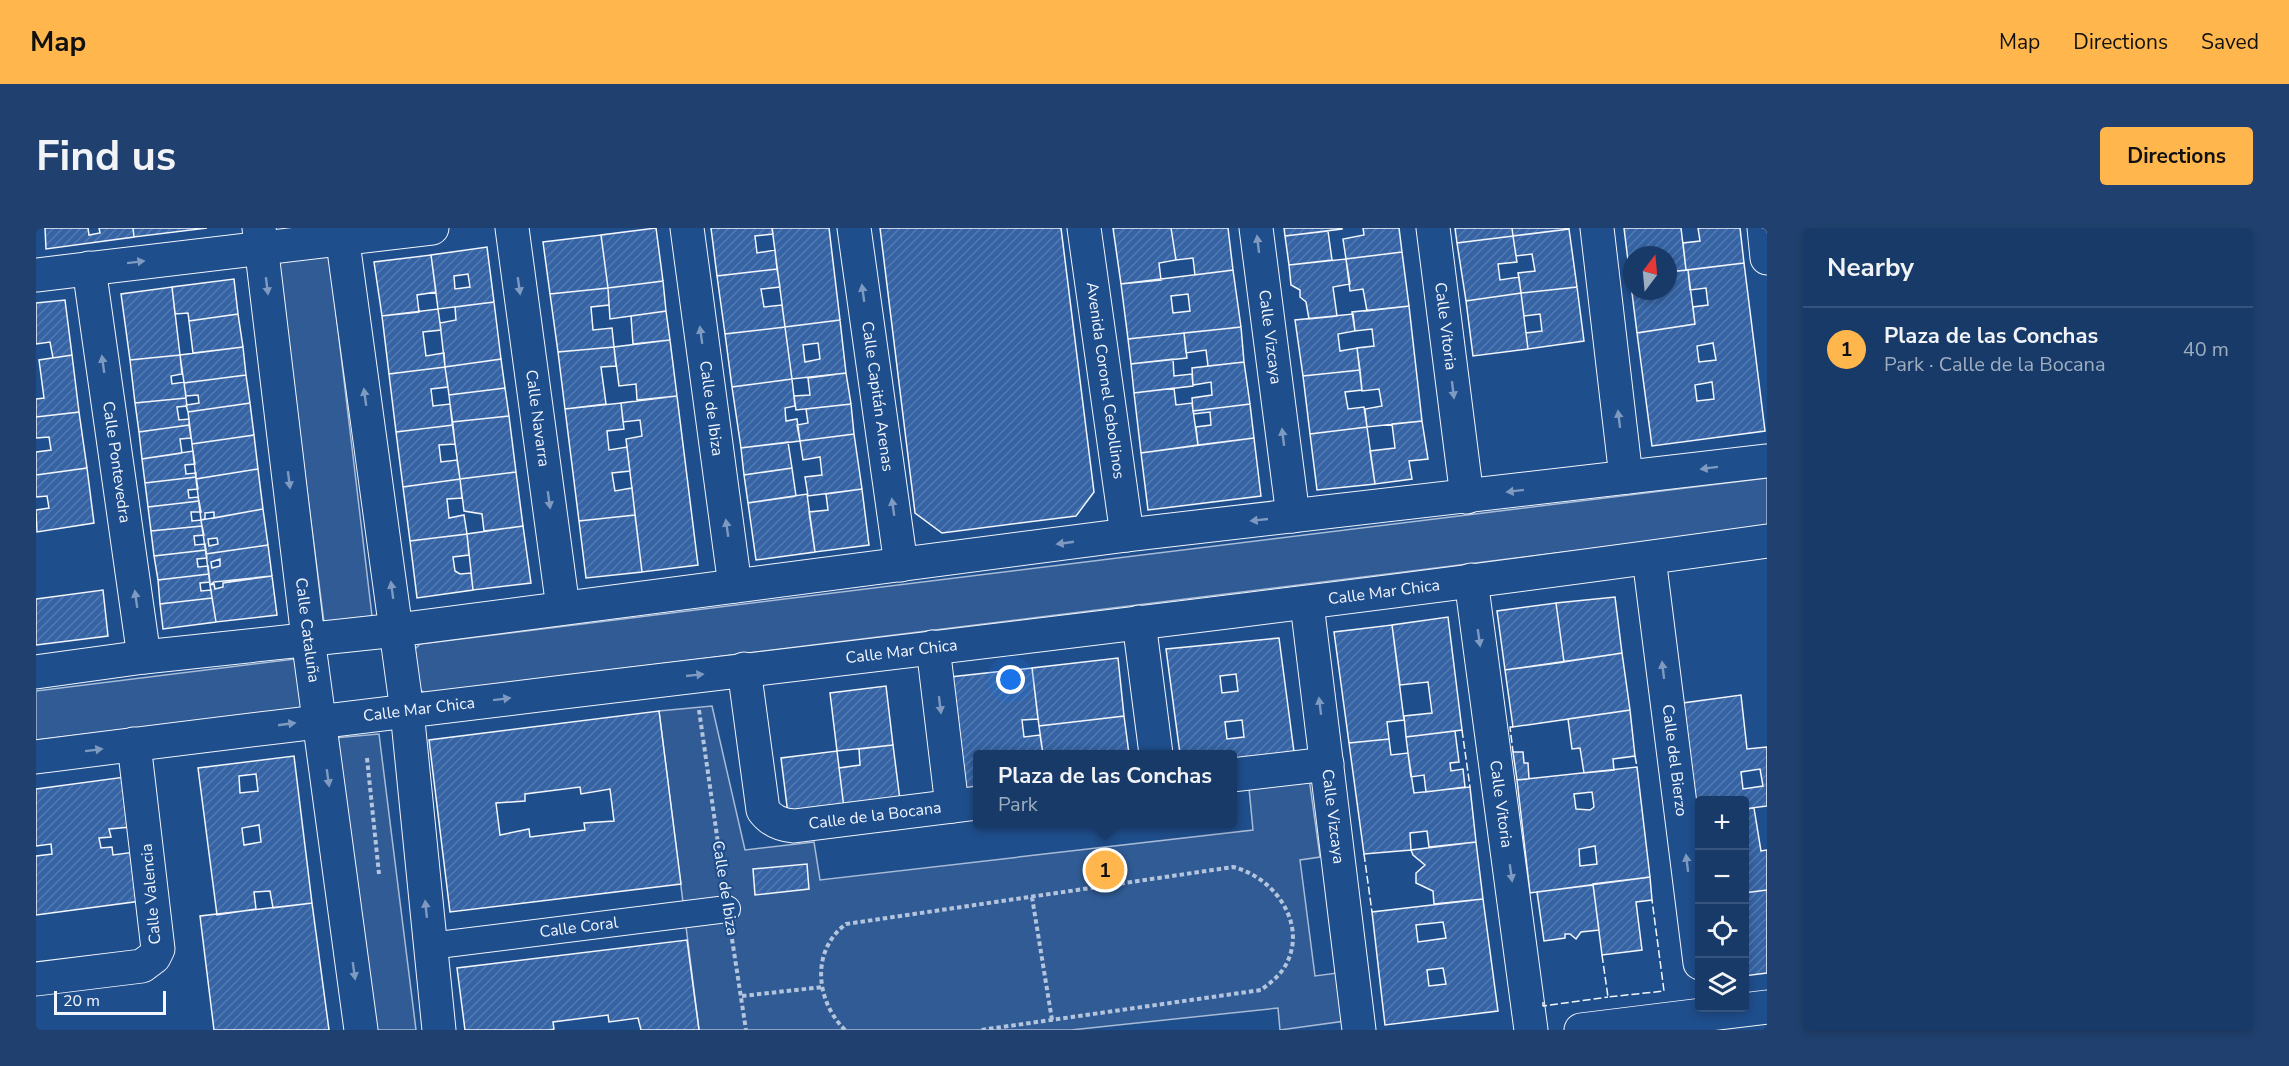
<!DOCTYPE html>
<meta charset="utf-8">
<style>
body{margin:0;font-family:"Nunito Sans",sans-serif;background:#20416f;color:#f1f3f6}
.controls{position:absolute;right:18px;bottom:18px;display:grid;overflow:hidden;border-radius:6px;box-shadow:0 3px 9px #0003}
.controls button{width:54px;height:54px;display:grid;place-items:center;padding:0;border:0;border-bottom:2px solid #36547d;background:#173a69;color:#f1f3f6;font:30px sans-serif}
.compass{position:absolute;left:1587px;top:18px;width:54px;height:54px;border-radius:50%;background:#173a69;box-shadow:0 3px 9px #0003;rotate:16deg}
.scale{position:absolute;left:18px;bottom:15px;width:112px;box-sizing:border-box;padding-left:6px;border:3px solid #f2f6ff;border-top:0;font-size:16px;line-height:21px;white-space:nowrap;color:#f2f6ff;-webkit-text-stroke:4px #1f4e8c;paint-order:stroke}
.you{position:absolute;left:975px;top:452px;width:21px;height:21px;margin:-15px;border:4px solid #fff;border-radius:50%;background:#1a73e8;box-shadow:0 0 0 9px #1a73e833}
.badge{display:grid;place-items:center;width:39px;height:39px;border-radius:50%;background:#ffb74d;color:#111;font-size:20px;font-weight:700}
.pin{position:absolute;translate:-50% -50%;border:3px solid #fff;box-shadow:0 2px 6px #0006}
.popup{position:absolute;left:937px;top:522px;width:264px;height:78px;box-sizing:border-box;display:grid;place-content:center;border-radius:6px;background:#173a69;filter:drop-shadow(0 2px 4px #0005);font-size:20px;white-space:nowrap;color:#9eadc0}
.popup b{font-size:22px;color:#f1f3f6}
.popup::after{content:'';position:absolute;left:50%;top:100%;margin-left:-12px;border:12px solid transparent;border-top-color:#173a69}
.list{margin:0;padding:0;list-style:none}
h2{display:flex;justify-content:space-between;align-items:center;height:78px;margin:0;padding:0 24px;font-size:26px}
h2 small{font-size:20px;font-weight:400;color:#9eadc0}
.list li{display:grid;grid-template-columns:39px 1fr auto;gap:18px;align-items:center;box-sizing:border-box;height:84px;padding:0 24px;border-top:2px solid #36547d}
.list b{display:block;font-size:22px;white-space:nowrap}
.list p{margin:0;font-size:20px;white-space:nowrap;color:#9eadc0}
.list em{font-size:20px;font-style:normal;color:#9eadc0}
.icon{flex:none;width:33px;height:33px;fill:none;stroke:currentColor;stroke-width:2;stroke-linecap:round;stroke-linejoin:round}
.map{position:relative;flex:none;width:1731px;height:802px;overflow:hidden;border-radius:6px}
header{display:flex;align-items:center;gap:36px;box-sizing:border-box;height:84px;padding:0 30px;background:#ffb74d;color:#111}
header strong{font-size:28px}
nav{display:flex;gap:33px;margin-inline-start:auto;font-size:21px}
.intro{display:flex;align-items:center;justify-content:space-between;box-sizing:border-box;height:144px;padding:0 36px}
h1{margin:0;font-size:42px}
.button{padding:15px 27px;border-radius:6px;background:#ffb74d;color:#111;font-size:21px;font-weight:700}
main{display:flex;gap:36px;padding:0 36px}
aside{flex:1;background:#173a69;border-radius:6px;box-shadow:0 3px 9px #0003}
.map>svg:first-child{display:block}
.green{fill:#305b95;stroke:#a8bbd7;stroke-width:1.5}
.building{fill:url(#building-hatch);stroke:#f2f6ff;stroke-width:1.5;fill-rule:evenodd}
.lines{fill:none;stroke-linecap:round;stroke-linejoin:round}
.pedestrian-casing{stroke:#f2f6ff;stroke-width:28}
.minor-casing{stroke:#f2f6ff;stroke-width:35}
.path{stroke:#b3c4dc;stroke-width:4;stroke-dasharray:4.5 3;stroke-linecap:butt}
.pedestrian{stroke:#1f4e8c;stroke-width:26}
.minor{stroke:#1f4e8c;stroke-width:33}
.fence{stroke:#f2f6ff;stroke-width:1.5;stroke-dasharray:8 3;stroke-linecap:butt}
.oneway{fill:#7e9ac0}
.labels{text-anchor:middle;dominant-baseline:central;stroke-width:4.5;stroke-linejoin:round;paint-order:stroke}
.street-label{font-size:16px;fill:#f2f6ff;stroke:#1f4e8c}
</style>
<header>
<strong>Map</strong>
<nav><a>Map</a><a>Directions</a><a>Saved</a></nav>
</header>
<div class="intro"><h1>Find us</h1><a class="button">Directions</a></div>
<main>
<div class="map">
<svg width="1731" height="802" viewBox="0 0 1731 802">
<defs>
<pattern id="building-hatch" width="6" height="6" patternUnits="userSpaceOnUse" patternTransform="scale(1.5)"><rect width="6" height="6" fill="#3563a3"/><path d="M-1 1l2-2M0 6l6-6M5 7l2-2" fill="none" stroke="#537ab1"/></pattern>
</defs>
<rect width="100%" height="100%" fill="#1f4e8c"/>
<path class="green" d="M293,26L336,388L288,394L241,32Z
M1731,250V299L389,465L384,462L378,422L384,416Z
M259,431L266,480L0,512V463Z
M676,478L709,622L778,614L784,652L1217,602L1213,560L1273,550L1284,629L1264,632L1279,748L1301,745L1309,793L1244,802L1242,780L1035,802H663L623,483Z
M343,506L380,802H336L298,510Z"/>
<path class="building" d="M9,0H52L53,7L64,5L63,0H97L98,9L10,21Z
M97,0H171L98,9Z
M620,0L627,53L572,60L565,7Z
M675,0H736L737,6L719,8L721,25L739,22L741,41L681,48Z
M736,0H793L804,92L749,99Z
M844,0H1025L1058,264L1040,288L906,305L879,285Z
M1077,0H1135L1140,32L1123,35L1125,52L1085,56Z
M1135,0H1192L1197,42L1159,47L1157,30L1140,32Z
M1248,0H1306V1L1249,8Z
M1327,0H1363L1366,24L1310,31L1307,11L1328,7Z
M1419,0H1476L1477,8L1421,15Z
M1476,0H1533V1L1477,8Z
M1588,0H1645L1650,42L1632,44V27H1596V49H1594Z
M1662,0H1704L1708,35L1650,42L1647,15L1664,13Z
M1533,1L1541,59L1485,65L1482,45L1499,43L1496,26L1480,28L1477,8Z
M1292,3L1296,32L1253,37L1249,8Z
M565,7L572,60L514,66L507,14Z
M1477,8L1481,34L1462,36L1464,52L1483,49L1485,65L1430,73L1421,15Z
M451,19L458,74L402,81L395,27ZM432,46L434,59L419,61L418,48Z
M1366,24L1373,78L1331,83L1327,61L1314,63L1310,31Z
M395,27L400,64L381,67L383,84L346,88L338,34Z
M1310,31L1314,56L1297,59L1301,88L1273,91L1270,74L1264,69V62L1255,57L1253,37Z
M1708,35L1729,203L1616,218L1601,105L1659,96L1657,79L1672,77L1670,60L1654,62L1652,42ZM1677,115L1680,132L1663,134L1661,118ZM1676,154L1678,171L1661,173L1659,157Z
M741,41L744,59L725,61L728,79L746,77L749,99L689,106L681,48Z
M1197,42L1205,99L1092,111L1085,56ZM1152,66L1154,83L1137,85L1135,68Z
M1652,42L1659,96L1601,105L1594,49H1596V63H1632V44Z
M198,51L202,86L153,93L152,85L139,86L136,59Z
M627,53L630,83L574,91L572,60Z
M136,59L144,127L94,132L85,66Z
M1541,59L1548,113L1492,121L1490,105L1506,103L1504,86L1488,88L1485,65Z
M572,60L573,77L555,79L557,102L576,100L578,119L522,124L514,66Z
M1485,65L1492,121L1437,128L1430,73Z
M29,72L36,127L17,130L14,114L0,116V75Z
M458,74L465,131L409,139L404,95L420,92L419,79Z
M1373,78L1386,193L1331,199L1329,181L1346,178L1343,161L1326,163L1321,120L1338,118L1336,101L1319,103L1316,84Z
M402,81L405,102L387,104L390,128L408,125L409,139L353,146L346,88Z
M630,83L634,112L597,116L595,88Z
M202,86L207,119L157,125L153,93Z
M1317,86L1319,103L1302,106L1304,123L1321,120L1324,142L1267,148L1259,92Z
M804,92L810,145L756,151L749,99ZM782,115L784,131L769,134L767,117Z
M749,99L756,151L696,159L689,106Z
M1205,99L1208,134L1172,138L1170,122L1150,125L1148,105Z
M1148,105L1151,130L1095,136L1092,111Z
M634,112L641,168L601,172L600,156L583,158L578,119Z
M207,119L210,147L148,155L144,127Z
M578,119L580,138L565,139L570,176L529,181L522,124Z
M36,127L43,184L0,189V171L8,170L3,132Z
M144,127L146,146L135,148L136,156L148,154L150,170L99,175L94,132Z
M465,131L469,160L413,167L409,139Z
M1137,131L1138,148L1156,146L1157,158L1098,165L1095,136Z
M1208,134L1214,176L1157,183L1156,170L1176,167L1175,154L1157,157L1156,140Z
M409,139L412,159L395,161L397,178L414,176L417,197L360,204L353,146Z
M1324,142L1326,162L1309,164L1312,181L1328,179L1331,199L1274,206L1267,148Z
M810,145L815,176L760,182L758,168L774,167L772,150Z
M210,147L214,175L152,184L150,177L163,175L162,167L150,168L148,155Z
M756,151L759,178L749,180L750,193L761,191L764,213L705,220L696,159Z
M469,160L473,188L416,194L413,167Z
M1138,160L1140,177L1156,175L1162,217L1105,225L1098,165Z
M641,168L662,337L606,344L590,211L606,208L604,192L587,194L585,175Z
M150,170L151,178L141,179L143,192L153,191V197L103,204L99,175Z
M214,175L218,207L156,216L152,184Z
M585,175L588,201L571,203L573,222L591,219L594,243L576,245L579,263L596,260L599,287L543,293L529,181Z
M815,176L818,206L764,213L761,197L772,195L770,181Z
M1214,176L1218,210L1162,217L1160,199L1175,197L1174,184L1158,186L1157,183Z
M43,184L51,240L0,247V224L15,222L13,209L0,210V189Z
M473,188L480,244L424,251L416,194Z
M1386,193L1392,231L1373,233L1376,251L1339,256L1334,223L1359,220L1356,196Z
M153,197L155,210L144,211L146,225L106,231L103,204Z
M417,197L419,216L403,217L405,234L421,232L424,251L367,259L360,204Z
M1331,199L1339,256L1281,262L1274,206Z
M818,206L826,261L772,268L769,249L786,247L784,229L767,232L764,213Z
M218,207L222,241L160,251L156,216Z
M1218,210L1225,268L1112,282L1105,225Z
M752,214L756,240L708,247L705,220Z
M157,223L159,236L149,237L150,246L160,245V249L109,255L106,231Z
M51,240L58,295L1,304L0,282L13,280L11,268L0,269V247Z
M756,240L760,268L712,275L708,247Z
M222,241L227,281L178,290V284L169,285V291L165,292L160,251Z
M480,244L487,298L448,303L446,286L428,283L424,251Z
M160,249L162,261L152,262L153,270L162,269L163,273L112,279L109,255Z
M424,251L426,270L411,271L413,290L428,287L431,306L374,313L367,259Z
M826,261L833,317L779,324L773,284L792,282L790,266Z
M771,266L779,324L720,332L712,275Z
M163,273L165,284H155L156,293L165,292L166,298L115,303L112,279Z
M227,281L232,317L170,326L165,292ZM181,310L182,316L173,318L172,311Z
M599,287L606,344L550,350L543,293Z
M166,298L168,307L158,308L159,317L169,316L170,322L118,328L115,303Z
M487,298L495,355L437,362L431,306Z
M431,306L433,327L417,329L419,343L424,346L435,345L437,362L381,370L374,313Z
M232,317L236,348L178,354L174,357L170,326ZM184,331V338L176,340L175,334Z
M170,322L171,330L161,331L162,339L172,338L173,346L122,352L118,328Z
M173,346L174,354L164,355L165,363L175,362L176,370L124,376L122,352Z
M236,348L241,387L180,394L174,357L178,356L179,361L187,359V355Z
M67,362L72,408L0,417V371Z
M1579,369L1586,425L1528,434L1520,375Z
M176,370L180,394L127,401L124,376Z
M1520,375L1528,434L1469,442L1461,383Z
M1412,389L1426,502L1370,509L1368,488L1396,485L1392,454L1364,457L1356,397Z
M1356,397L1368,492L1351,494L1353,511L1313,515L1298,404Z
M1243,410L1258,524L1196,532V526H1144L1130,421ZM1200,446L1202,463L1186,465L1184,448ZM1206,492L1208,509L1191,511L1189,494Z
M1586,425L1594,482L1477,499L1469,442Z
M1082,430L1088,488L1003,498L996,440Z
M996,440L1002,491L986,492L988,509L1004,507L1007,526H942V564L929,566L914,449Z
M850,458L857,517L801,523L794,465Z
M1705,467L1711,521L1731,519V578L1708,581V572H1664L1662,588L1647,475ZM1724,541L1727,558L1707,561L1705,544Z
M1594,482L1599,528L1577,531L1578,542L1548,545L1544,520L1536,521L1532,491Z
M623,483L645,656L414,684L393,512ZM544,559L545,566L574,561L578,593L548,595L549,602L494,609L493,601L464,607L460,575L489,573V566Z
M1088,488L1093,526H1007L1003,498Z
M1419,503L1423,534L1414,535L1415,543L1427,541L1429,559L1390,564L1388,547L1375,549L1370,509Z
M1353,511L1355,527L1372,525L1378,565L1434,559L1440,614L1393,619L1391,603L1374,605L1375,622L1328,626L1313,515Z
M857,517L864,572L808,580L803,540L824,537L823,521Z
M801,523L808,580L752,586L745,530Z
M1477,524H1487L1488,535H1492L1493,551L1481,552Z
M258,528L276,675L237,680L234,663L218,664L220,681L181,687L162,540ZM220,546L222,563L204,565L203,548ZM223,597L225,614L208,617L206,600Z
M1601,539L1614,649L1494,665L1481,552ZM1556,564L1558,579L1554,582L1540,581L1538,566ZM1559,618L1561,636L1544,638L1543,621Z
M89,549L95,599L73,601L75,609L63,610L65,620L76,619L77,627L99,624L105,673L0,687V628L16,626L15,616L0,618V561Z
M1718,580L1725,623L1731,622V662L1708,665V581Z
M1440,614L1447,671L1398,676L1397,663L1380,655V645L1389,637L1377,627L1375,622Z
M771,636L773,661L719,667L717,641Z
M1614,649L1616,672L1600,674L1606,722L1566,727L1557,656Z
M1557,657L1563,702L1545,704L1540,711L1534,706H1529V710L1508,713L1501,664Z
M1731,662V745L1708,748V665Z
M1447,671L1462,783L1349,797L1336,684ZM1407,694L1410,710L1382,714L1380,697ZM1407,740L1410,756L1393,758L1391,742Z
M276,675L293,802H178L164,688Z
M651,712L663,802H605L602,790L573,794L572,787L517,794L518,801L514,802H429L421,740Z"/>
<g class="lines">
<defs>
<g id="pedestrian">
<path id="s1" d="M394,718L691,681"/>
</g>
<g id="minor">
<path id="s2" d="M223,0L272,410L325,802"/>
<path d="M305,0L371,483L403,802"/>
<path id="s3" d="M476,0L527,380"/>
<path id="s4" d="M651,0L699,358"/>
<path id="s5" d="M818,0L865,337"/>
<path id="s6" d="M1048,0L1091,307"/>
<path id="s7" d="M1220,0L1257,288"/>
<path id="s8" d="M1397,0L1431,269"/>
<path d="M1561,0L1590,249"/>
<path d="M1728,0L1731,30"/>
<path id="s9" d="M53,40L108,429"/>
<path d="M0,47L396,0"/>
<path id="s10" d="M1613,330L1664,735"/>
<path id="s11" d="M1435,352L1495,802"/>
<path id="s12" d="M1271,376L1323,802"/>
<path d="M1103,394L1120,526"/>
<path d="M897,419L916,578"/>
<path id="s13" d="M708,441L727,582C735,593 745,597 758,598L942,575"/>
<path d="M0,444L108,429L361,402L1091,307L1731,233"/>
<path id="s14" d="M0,529C577,455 1155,394 1731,313"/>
<path d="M1196,547L1291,536"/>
<path d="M0,751L106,738L118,729L122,721L98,516"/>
<path d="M1545,802L1731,779"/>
</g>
</defs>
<use href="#pedestrian" class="pedestrian-casing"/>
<use href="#minor" class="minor-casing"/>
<path class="path" d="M663,482L687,650
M331,530L343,646
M996,669L1016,792
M696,711L710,802
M706,768L787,759
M809,802C779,772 775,722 810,696L1197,639C1239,649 1274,698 1248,740C1242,749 1233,756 1225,762L945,802"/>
<use href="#pedestrian" class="pedestrian"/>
<use href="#minor" class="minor"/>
<path class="fence" d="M1477,499H1474L1477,524
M1426,502L1434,559
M1599,528L1601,539
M1328,626L1336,684
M1566,727L1572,769L1628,763L1616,672
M1507,774V778L1572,769"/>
</g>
<defs><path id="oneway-solid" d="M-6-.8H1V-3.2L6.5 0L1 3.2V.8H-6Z" transform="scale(1.5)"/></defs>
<g class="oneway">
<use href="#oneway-solid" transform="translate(1222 16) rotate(-97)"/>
<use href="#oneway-solid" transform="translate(100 34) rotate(-7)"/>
<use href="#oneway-solid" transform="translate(231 58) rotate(83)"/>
<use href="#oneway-solid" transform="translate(483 58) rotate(82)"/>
<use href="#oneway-solid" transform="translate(827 65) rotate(-98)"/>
<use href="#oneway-solid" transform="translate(665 107) rotate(-98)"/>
<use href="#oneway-solid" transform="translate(67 136) rotate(-98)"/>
<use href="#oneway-solid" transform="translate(1417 162) rotate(83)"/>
<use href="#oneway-solid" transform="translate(329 169) rotate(-98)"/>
<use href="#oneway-solid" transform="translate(1583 191) rotate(-97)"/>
<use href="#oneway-solid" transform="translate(1247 209) rotate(-97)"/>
<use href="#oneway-solid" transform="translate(1673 240) rotate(173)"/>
<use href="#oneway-solid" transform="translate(253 252) rotate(83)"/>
<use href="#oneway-solid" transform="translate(1479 263) rotate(173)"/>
<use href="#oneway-solid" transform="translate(513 272) rotate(82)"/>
<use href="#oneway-solid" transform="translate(857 279) rotate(-98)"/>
<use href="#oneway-solid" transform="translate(1223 292) rotate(174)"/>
<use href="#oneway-solid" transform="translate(691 300) rotate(-98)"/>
<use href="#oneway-solid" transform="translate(1029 315) rotate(172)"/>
<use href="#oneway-solid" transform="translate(356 362) rotate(-98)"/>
<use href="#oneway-solid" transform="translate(100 371) rotate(-98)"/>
<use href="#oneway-solid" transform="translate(1443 410) rotate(82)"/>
<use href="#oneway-solid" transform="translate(1627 442) rotate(-97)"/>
<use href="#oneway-solid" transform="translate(659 447) rotate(-6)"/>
<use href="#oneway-solid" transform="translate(466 471) rotate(-7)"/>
<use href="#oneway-solid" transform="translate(904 477) rotate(83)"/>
<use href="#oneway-solid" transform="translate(1284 478) rotate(-97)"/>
<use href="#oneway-solid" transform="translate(251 496) rotate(-8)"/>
<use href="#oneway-solid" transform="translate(58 522) rotate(-7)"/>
<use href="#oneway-solid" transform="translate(292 550) rotate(82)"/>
<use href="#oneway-solid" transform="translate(1651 635) rotate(-97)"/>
<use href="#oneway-solid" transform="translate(1475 645) rotate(82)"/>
<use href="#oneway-solid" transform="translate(390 681) rotate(-96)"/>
<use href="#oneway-solid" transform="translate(318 743) rotate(82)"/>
</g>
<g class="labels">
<g class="street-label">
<text stroke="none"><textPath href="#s8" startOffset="99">Calle Vitoria</textPath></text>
<text stroke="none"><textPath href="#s7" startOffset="110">Calle Vizcaya</textPath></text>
<text stroke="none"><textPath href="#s6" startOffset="154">Avenida Coronel Cebollinos</textPath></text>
<text stroke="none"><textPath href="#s5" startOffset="170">Calle Capitán Arenas</textPath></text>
<text stroke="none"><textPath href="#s4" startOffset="182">Calle de Ibiza</textPath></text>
<text stroke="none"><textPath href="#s3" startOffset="192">Calle Navarra</textPath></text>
<text stroke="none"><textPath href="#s9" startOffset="196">Calle Pontevedra</textPath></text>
<text stroke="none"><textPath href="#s14" startOffset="1358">Calle Mar Chica</textPath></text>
<text stroke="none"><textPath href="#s2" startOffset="405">Calle Cataluña</textPath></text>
<text stroke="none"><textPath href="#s14" startOffset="872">Calle Mar Chica</textPath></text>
<text stroke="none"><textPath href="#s14" startOffset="386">Calle Mar Chica</textPath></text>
<text stroke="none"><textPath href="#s10" startOffset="204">Calle del Bierzo</textPath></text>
<text stroke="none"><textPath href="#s11" startOffset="226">Calle Vitoria</textPath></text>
<text stroke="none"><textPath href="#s13" startOffset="260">Calle de la Bocana</textPath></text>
<text stroke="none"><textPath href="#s12" startOffset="214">Calle Vizcaya</textPath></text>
<text transform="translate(689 660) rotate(81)">Calle de Ibiza</text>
<text transform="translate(115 666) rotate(-95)">Calle Valencia</text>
<text stroke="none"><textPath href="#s1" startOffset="150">Calle Coral</textPath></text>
</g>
</g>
</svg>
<div class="controls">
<button>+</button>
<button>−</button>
<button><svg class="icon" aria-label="locate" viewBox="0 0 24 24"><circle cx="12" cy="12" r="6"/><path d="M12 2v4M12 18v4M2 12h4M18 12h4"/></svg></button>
<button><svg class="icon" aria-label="layers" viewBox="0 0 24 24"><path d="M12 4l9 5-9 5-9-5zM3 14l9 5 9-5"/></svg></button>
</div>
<svg class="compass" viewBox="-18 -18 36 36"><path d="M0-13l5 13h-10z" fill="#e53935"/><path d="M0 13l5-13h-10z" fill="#9eadc0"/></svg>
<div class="scale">20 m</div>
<div class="you"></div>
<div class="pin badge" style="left:1069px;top:642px">1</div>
<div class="popup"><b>Plaza de las Conchas</b>Park</div>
</div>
<aside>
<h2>Nearby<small></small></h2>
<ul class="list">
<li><span class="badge">1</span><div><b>Plaza de las Conchas</b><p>Park · Calle de la Bocana</p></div><em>40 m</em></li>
</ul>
</aside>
</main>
